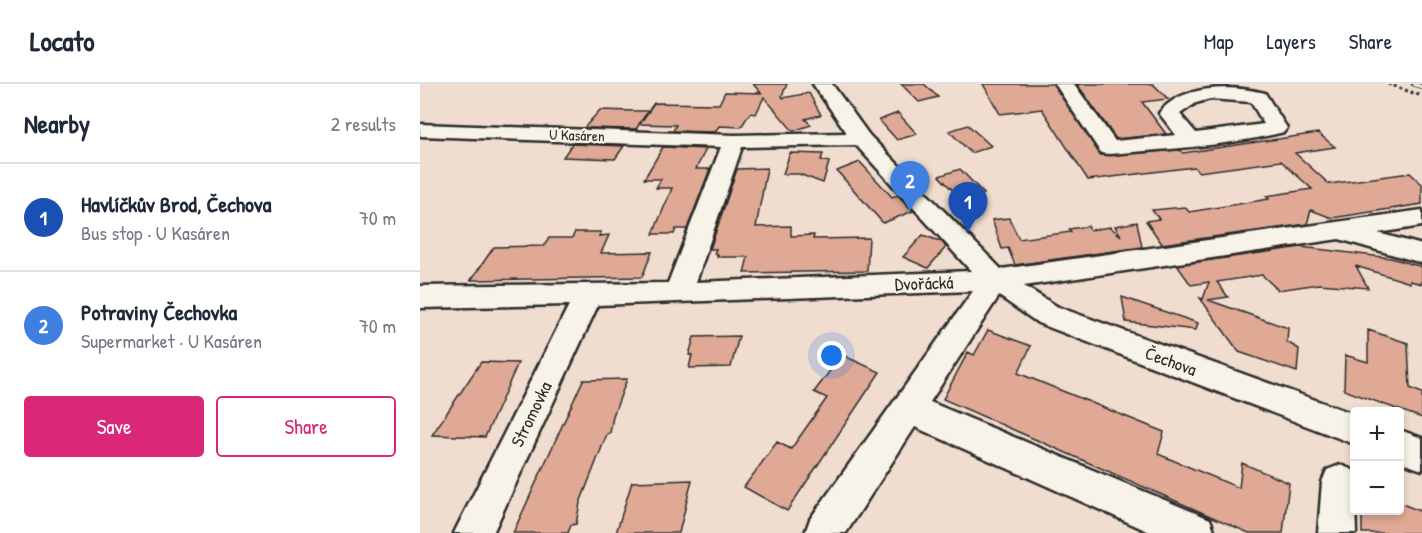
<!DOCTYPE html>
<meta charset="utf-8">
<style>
body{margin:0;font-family:"Patrick Hand",sans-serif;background:#f2f2f3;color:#1f2937}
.controls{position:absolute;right:18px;bottom:18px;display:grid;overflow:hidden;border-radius:6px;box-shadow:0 3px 9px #0003}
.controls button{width:54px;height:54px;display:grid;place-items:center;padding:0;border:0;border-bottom:2px solid #e0e1e3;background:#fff;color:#1f2937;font:30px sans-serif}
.you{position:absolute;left:412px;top:272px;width:21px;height:21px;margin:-15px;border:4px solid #fff;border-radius:50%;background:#1a73e8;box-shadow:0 0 0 9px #1a73e833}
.badge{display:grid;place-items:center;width:39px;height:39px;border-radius:50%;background:#db2777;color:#fff;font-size:20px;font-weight:700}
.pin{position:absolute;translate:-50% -50px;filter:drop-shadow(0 2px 3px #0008)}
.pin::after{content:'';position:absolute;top:32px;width:21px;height:18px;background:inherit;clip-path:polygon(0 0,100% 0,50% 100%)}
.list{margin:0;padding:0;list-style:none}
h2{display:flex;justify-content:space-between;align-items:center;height:78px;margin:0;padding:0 24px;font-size:26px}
h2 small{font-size:20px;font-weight:400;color:#747a83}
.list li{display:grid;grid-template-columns:39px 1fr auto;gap:18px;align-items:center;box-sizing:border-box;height:108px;padding:0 24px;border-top:2px solid #e0e1e3}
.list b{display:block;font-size:22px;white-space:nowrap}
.list p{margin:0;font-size:20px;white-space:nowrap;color:#747a83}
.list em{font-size:20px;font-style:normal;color:#747a83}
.actions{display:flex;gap:12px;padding:18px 24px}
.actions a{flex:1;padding:14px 0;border:2px solid #db2777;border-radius:6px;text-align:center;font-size:21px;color:#db2777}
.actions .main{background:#db2777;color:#fff}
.map{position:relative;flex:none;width:1002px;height:449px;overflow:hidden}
header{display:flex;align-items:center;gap:36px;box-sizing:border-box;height:84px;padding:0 30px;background:#fff;border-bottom:2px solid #e0e1e3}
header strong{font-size:28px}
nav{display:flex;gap:33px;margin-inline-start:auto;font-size:21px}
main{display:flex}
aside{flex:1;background:#fff}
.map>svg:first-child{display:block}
.building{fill:#dfa995;stroke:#2b2b2b;stroke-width:1.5}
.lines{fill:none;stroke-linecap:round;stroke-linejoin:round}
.minor-casing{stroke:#2b2b2b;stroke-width:5}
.path{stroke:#2b2b2b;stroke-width:3;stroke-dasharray:3 3;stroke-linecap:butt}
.minor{fill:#f7f3e8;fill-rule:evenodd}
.rail-casing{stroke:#2b2b2b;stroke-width:4.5}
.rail{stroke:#f7f3e8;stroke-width:3;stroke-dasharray:10;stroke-linecap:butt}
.labels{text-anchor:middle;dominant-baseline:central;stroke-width:4.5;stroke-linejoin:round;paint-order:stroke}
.far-street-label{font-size:15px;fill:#2b2b2b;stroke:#f7f3e8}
.street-label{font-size:18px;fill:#2b2b2b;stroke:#f7f3e8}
</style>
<header>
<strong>Locato</strong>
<nav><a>Map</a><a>Layers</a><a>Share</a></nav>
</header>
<main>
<aside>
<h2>Nearby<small>2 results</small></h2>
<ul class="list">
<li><span class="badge" style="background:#1a4fb4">1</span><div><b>Havlíčkův Brod, Čechova</b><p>Bus stop · U Kasáren</p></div><em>70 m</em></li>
<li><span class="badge" style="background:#3f7fe0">2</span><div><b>Potraviny Čechovka</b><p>Supermarket · U Kasáren</p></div><em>70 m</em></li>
</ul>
<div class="actions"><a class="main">Save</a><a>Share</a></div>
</aside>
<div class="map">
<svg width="1002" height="449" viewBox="0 0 1002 449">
<rect width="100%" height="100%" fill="#f0ddcf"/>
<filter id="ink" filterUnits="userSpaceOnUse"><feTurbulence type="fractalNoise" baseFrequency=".0167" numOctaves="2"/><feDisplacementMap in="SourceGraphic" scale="12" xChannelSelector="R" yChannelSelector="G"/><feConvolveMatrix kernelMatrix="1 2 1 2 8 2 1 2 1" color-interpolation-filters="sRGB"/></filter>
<g filter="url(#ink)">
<path class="building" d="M333,0H367L362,12L363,14L389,9L401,31L385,35L391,41L373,47L344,13L336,30L330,29L321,43L299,42L295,48L253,47L256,41L219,40L234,19L299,20L305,8L341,9Z
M481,0H504L518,13L499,18Z
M563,0H633L681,71L760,66L763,69L898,49L915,63L875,69L909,100L990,89L1002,100V120L912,134L891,126L887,140L742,160L726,137L739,135L732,126L765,123L769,128L849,115L846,112L892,105L861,77L779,88L774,83L668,96L622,25L580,30Z
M657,0H733L748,15L722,18L746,50L696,55Z
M180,26L214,27H229L216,45L164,44Z
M478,29L497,50L477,56L459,36Z
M548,41L571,62L551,69L529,47Z
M152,60L204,62L195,75L143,73Z
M243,63L286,65L276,85H290L267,145H256L254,150H233L252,104H236L241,95H224Z
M370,69L403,70L401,76L409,78L403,99L379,90H363Z
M440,78L472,113L478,111L493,127L463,139L417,87Z
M347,84L336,143L371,142V152L394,151L393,155L449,154L447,187L324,189L328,173H297L298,170H294L296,165H290L317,85Z
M540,85L564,110L543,117L519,92Z
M589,134L599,155L651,148L649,145L668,142L670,146L690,143L701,152L695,142L717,138L722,163L595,181L588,164L582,165L572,136Z
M155,148H181L179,152L189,151L181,169L232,168L222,193L51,196L74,163L124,162L129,154H152Z
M503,151L522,158L526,163L508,184L483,173Z
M881,163L971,174L1002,183V200L990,197V199L936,182L948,204L899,200L858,206L842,191L797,198L808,213L788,216L868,244L867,258L879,265L877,288L819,268L780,214L783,215L789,198L771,201L757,181Z
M702,213L778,239L776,246L706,238Z
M568,246L611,262L598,289L744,348L738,370L819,404L822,379L869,399L863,449H829L523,315L548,268L554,271Z
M948,246L988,259L990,304L1002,309V334L924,306L925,271L948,278Z
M319,252L311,283L269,284L272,271H269L274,253Z
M422,271L460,288L367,427L324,403L357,358L371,365L407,314L394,308Z
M61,278L98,279L65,353L12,351Z
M207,295L193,332L190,349L187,350L160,419L156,440L151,441L148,449H93L163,296Z
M272,396L259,449H196L212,398Z
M980,419L1002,428V449H942V426H980Z"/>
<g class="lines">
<defs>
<path id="minor" d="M393,0H412L449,51L581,185L1002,126V142L958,149L1002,161V179L919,155L604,202L638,223L934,330V360L618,239L579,212L510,318L790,435L795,449H732L495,343L426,449H385L390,435L553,207L178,221L73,449H34L149,221L0,224V202L248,199L301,63L0,52V40L314,51L427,49ZM436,61L551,187L276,198L322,63Z
M635,0H654L695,57L756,51L739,29C761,0 812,1 845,9L867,44L864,48C808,62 747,65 689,70L681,69ZM790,15L831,18L844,40L776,49L760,30L776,19Z
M980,346L1002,354V386L980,378Z
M920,381L933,386L934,390L936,449H898L902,398L907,386Z"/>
</defs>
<use href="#minor" class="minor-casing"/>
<path class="path" d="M968,0L1002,12"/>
<use href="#minor" class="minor"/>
<defs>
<path id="rail" d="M993,0L1002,3"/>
</defs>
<use href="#rail" class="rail-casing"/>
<use href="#rail" class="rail"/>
</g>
</g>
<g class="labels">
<g class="far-street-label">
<text transform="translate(157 51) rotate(2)">U Kasáren</text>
</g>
<g class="street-label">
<text transform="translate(504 199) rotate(-2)">Dvořácká</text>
<text transform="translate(751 277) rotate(20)">Čechova</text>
<text transform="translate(111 330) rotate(-64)">Stromovka</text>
</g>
</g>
</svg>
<div class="controls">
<button>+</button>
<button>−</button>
</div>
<div class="you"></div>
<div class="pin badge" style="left:548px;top:148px;background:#1a4fb4">1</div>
<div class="pin badge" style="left:490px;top:127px;background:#3f7fe0">2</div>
</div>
</main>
